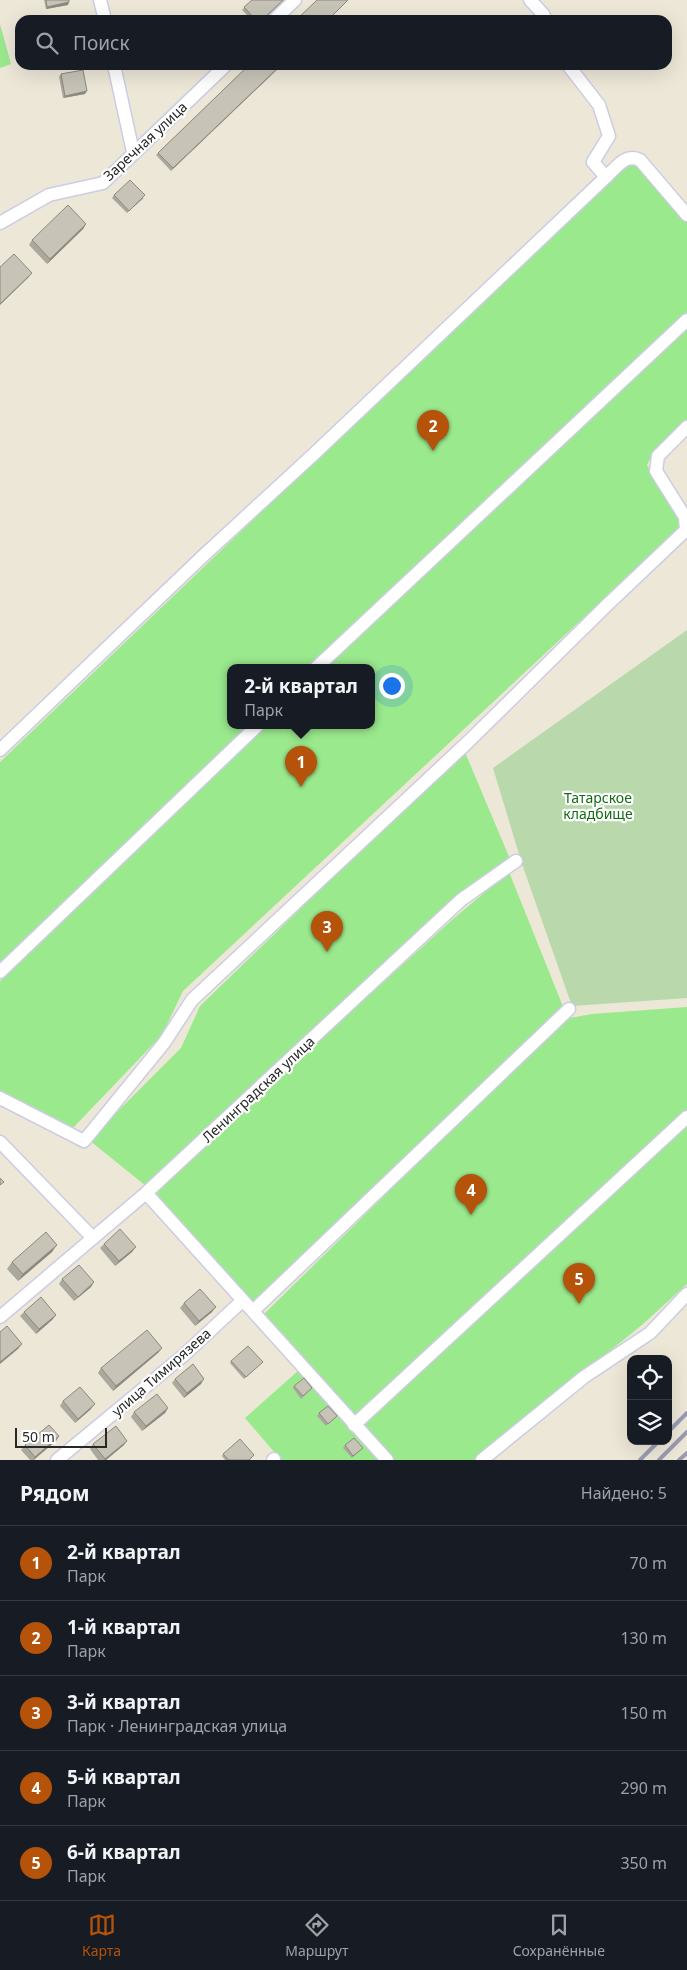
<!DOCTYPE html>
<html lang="ru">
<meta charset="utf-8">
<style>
body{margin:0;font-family:"Noto Sans",sans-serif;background:#20242c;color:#f1f3f6}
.controls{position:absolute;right:15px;bottom:15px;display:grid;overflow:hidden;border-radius:10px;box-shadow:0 5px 20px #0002}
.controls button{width:45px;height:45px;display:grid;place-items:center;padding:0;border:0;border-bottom:1px solid #363941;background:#171b24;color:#f1f3f6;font:25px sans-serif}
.scale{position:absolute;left:15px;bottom:12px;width:92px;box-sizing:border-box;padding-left:5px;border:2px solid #282828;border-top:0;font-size:14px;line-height:18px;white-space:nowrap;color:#282828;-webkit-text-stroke:4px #fff;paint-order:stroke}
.you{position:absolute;left:391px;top:685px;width:18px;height:18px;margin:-12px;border:4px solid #fff;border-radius:50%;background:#1a73e8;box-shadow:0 0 0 8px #1a73e833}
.badge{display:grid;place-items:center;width:32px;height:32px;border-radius:50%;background:#b45309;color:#fff;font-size:16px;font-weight:700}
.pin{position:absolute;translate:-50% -41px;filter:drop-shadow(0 1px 2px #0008)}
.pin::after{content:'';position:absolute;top:26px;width:18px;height:15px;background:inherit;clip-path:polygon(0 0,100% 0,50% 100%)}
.popup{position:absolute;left:227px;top:664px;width:148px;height:65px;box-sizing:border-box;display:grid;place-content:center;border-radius:10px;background:#171b24;filter:drop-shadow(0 1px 4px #0005);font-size:16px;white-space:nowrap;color:#9ea1a6}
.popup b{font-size:19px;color:#f1f3f6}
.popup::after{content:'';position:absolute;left:50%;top:100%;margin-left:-10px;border:10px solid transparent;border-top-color:#171b24}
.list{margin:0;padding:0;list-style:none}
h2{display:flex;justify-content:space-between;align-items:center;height:65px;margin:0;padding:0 20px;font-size:21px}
h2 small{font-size:16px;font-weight:400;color:#9ea1a6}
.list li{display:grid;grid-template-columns:32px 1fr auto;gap:15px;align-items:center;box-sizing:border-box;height:75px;padding:0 20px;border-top:1px solid #363941}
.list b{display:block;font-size:19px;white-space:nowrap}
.list p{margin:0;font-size:16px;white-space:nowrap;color:#9ea1a6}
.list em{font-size:16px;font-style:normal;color:#9ea1a6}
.icon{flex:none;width:28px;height:28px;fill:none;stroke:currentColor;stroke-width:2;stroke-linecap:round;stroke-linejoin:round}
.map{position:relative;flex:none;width:687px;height:1460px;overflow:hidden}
.search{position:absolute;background:#171b24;box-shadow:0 5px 20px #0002;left:15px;right:15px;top:15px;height:55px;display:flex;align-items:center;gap:12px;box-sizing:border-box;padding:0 18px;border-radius:15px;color:#9ea1a6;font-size:19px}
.sheet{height:440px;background:#171b24}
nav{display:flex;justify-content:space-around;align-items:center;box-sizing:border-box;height:70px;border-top:1px solid #363941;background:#171b24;font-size:14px;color:#9ea1a6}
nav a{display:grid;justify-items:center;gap:2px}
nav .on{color:#b45309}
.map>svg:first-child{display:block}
.green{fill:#9ae98d}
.cemetery{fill:#b9d8ac}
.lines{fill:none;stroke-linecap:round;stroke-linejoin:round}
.minor-casing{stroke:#cdcce3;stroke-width:15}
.minor{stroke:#fff;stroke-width:12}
.rail{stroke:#9b9ab4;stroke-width:4}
.wall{fill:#aba99d}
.shaded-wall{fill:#8b8980}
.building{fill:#c7c4b7;stroke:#8b8980}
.labels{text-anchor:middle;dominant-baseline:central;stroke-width:4.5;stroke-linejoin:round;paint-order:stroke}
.street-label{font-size:14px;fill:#282828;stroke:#fff}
.park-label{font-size:14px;fill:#126b12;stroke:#fff}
</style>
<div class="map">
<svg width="687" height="1460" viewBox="0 0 687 1460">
<rect width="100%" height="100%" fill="#ece7d7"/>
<path class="green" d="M0,24L11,64L0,68Z
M632,157L687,221V314L313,668H231V726H253L0,969V762Z
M687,329V421L652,455L647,465L683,525L183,991L162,1035L71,1130L0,1094V981L264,726H371V668H324L402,593Z
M464,750L510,859L146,1186L89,1140L181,1048L200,1006Z
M509,872L564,1009L253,1305L151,1193L453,919Z
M687,1007V1114L358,1418L261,1317L564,1019L592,1014Z
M687,1125V1284L643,1324L476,1460H393L361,1425Z
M299,1370L382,1460H281L245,1418Z"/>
<path class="cemetery" d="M687,630V998L572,1006L522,864L493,768Z"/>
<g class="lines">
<defs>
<path id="minor" d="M100,0L105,20
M530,0L543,14L546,20
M274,20L295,0
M114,65L133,152
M606,177C617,167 625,153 640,160L687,215
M0,223L49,195L103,183L226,65
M316,668L687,320
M0,750L203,556L315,453L606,177L593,162L609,136L599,105L568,65
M0,972L257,726
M0,1098L84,1141L164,1043L192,1000L469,741L606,606L686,530L685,517L656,471L658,456L687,427
M0,1142L93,1238
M146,1193L387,1460
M253,1311L569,1009
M0,1317L146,1193L461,900L516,861
M354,1425L687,1117
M57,1460L184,1355L242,1301
M273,1460L274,1459
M482,1460L584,1377L650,1333L687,1294"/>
</defs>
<use href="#minor" class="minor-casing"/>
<use href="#minor" class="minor"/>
<path class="rail" d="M668,1432L687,1413
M640,1460L659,1441
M659,1460L687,1432
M679,1460L687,1453"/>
</g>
<path class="wall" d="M44,0H69L68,5L46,9Z
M252,0H284L263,20H252L242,10Z
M249,65L171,171L156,155L158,153Z
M61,74L85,94L63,98L59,77Z
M114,195L144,198L127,213L112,198Z
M86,224L83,229L47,264L29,245L32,240Z
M104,1244L132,1252L115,1266L100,1248Z
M52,1252L18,1281L7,1269L12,1262Z
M62,1279L91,1287L74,1301L59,1284Z
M184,1303L212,1312L195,1326L180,1308Z
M24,1312L56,1315L52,1320L36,1334L20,1316Z
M159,1352L113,1391L98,1373L101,1368Z
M231,1361L263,1362L244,1379L230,1363Z
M175,1379L201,1384L184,1398L172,1383Z
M294,1386L312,1388L301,1399L293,1388Z
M63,1401L91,1409L75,1423L60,1406Z
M168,1408L165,1413L142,1431L131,1417L134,1412Z
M319,1413L337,1416L326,1426L317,1416Z
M59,1436L56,1441L34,1460H30L21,1450L25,1445Z
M93,1444L124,1445L106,1460H98L90,1449Z
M345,1445L361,1450L352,1458L343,1448Z
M223,1454L254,1455L250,1460H225L222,1456Z"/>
<path class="shaded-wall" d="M69,2L68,5L46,9L47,7Z
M281,65H282L171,171L173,168Z
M87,91L85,94L63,98L65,96Z
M86,224L83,229L47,264L50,259Z
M32,273L28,278L0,305V304Z
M57,1245L52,1252L18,1281L23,1274Z
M136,1247L132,1252L115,1266L119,1261Z
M94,1282L91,1287L74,1301L78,1297Z
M216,1307L212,1312L195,1326L199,1321Z
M56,1315L52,1320L36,1334L39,1329Z
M22,1344L18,1349L0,1364V1362Z
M162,1348L159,1352L113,1391L116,1386Z
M204,1379L201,1384L184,1398L187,1393Z
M95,1404L91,1409L75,1423L78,1419Z
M168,1408L165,1413L142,1431L146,1426Z
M59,1436L56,1441L33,1460L35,1457Z
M127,1441L124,1445L106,1460H104Z"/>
<path class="building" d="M46,0H69V2L47,7Z
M252,0H283L262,20H256L244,7Z
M317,0H348L328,20H296Z
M249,65H281L173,168L158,153Z
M83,70L87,91L65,96L61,74Z
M130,180L145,195L129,211L114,195Z
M68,205L86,224L50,259L32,240Z
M14,254L32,273L0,304V267Z
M0,1178L4,1182L0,1185Z
M120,1229L136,1247L119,1261L104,1244Z
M46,1232L57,1245L23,1274L12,1262Z
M79,1265L94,1282L78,1297L62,1279Z
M200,1289L216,1307L199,1321L184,1303Z
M41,1297L56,1315L39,1329L24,1312Z
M7,1326L22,1344L0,1362V1332Z
M147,1330L162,1348L116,1386L101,1368Z
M248,1346L263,1362L246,1377L231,1361Z
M193,1364L204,1379L187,1393L175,1379Z
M304,1378L312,1388L303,1396L294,1386Z
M80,1387L95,1404L78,1419L63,1401Z
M157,1394L168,1408L146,1426L134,1412Z
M328,1406L337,1416L328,1424L319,1413Z
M49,1425L59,1436L35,1457L25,1445Z
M116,1426L127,1441L105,1459L93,1444Z
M354,1438L363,1448L353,1456L345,1445Z
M240,1439L254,1455L249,1460H229L223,1454Z"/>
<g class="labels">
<g class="street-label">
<text transform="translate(145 141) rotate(-43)">Заречная улица</text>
<text transform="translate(258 1089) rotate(-43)">Ленинградская улица</text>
<text transform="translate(161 1372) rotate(-41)">улица Тимирязева</text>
</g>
<g class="park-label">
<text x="598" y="797">Татарское<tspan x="598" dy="16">кладбище</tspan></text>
</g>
</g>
</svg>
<div class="controls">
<button><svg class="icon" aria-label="locate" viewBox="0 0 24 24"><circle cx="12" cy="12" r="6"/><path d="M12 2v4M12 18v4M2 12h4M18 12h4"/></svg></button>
<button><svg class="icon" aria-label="layers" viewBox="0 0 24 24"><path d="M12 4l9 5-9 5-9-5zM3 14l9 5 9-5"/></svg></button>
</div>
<div class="scale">50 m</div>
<div class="you"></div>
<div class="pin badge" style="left:301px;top:787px">1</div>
<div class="popup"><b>2-й квартал</b>Парк</div>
<div class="pin badge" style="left:433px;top:451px">2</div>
<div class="pin badge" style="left:327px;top:952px">3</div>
<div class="pin badge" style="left:471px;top:1215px">4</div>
<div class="pin badge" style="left:579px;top:1304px">5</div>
<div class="search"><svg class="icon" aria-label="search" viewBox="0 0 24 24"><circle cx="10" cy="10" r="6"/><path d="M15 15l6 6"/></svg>Поиск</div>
</div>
<section class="sheet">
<h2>Рядом<small>Найдено: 5</small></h2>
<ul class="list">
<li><span class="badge">1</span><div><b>2-й квартал</b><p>Парк</p></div><em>70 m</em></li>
<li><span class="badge">2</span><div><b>1-й квартал</b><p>Парк</p></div><em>130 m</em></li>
<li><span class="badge">3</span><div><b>3-й квартал</b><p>Парк · Ленинградская улица</p></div><em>150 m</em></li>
<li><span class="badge">4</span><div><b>5-й квартал</b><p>Парк</p></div><em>290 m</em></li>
<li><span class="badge">5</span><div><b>6-й квартал</b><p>Парк</p></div><em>350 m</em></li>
</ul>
</section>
<nav>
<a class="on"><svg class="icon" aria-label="map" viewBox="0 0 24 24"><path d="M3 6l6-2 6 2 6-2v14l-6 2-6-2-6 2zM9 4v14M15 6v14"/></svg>Карта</a>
<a><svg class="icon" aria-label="directions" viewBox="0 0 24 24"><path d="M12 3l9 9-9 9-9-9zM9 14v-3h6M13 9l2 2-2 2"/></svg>Маршрут</a>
<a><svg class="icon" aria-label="saved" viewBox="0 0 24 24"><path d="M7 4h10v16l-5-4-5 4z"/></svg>Сохранённые</a>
</nav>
